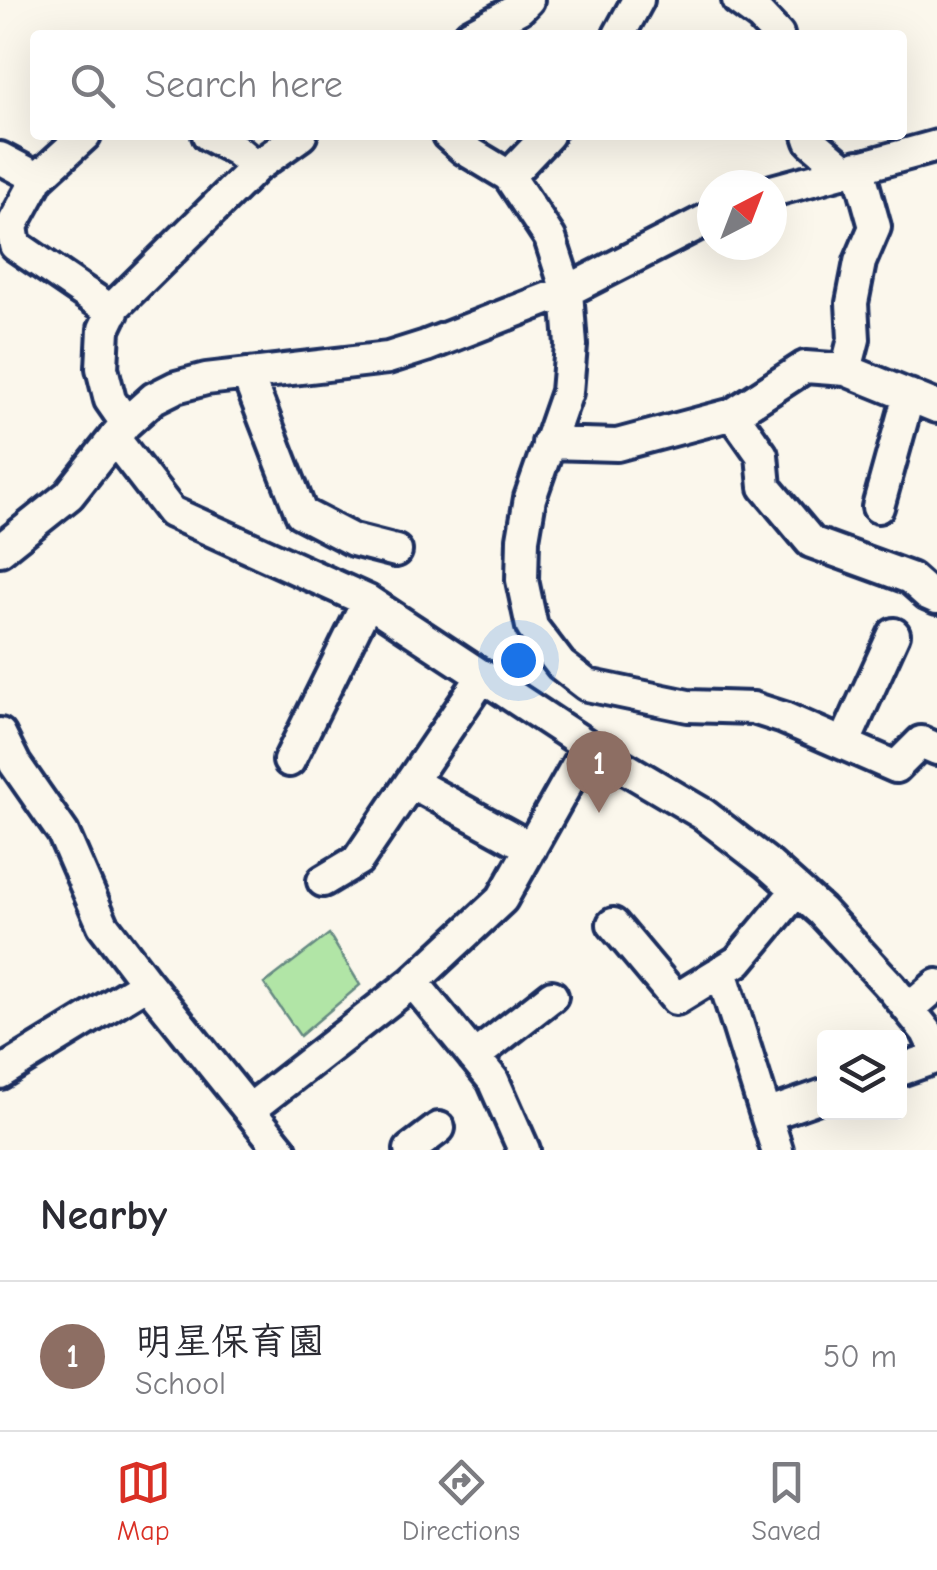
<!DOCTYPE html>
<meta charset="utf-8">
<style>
body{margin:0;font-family:"Comic Neue","Klee One",sans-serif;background:#f2f2f3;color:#2b2b33}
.controls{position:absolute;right:30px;bottom:30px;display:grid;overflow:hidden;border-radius:10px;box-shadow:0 10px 40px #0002}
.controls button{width:90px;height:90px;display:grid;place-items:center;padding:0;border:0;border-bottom:2px solid #e1e1e2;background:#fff;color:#2b2b33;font:50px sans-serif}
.compass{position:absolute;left:697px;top:170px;width:90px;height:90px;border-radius:50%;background:#fff;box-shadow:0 10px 40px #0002;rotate:42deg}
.you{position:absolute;left:518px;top:660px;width:35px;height:35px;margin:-25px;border:8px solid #fff;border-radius:50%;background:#1a73e8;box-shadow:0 0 0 15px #1a73e833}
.badge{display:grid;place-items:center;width:65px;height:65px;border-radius:50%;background:#d93025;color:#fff;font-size:32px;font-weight:700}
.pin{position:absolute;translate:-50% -82px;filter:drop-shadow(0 2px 5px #0008)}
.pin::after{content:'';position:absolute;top:52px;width:35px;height:30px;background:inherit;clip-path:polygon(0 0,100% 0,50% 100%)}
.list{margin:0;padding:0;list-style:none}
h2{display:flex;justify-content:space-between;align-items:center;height:130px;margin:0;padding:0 40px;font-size:42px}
h2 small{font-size:32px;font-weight:400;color:#7c7c81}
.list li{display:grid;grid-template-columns:65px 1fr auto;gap:30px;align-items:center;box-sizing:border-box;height:150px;padding:0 40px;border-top:2px solid #e1e1e2}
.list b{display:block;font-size:38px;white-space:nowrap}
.list p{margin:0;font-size:32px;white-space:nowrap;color:#7c7c81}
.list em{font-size:32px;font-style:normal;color:#7c7c81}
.icon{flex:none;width:55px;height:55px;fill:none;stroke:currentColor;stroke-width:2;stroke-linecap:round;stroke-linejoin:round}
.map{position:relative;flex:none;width:937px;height:1150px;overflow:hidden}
.search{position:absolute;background:#fff;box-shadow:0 10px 40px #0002;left:30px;right:30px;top:30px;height:110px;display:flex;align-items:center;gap:25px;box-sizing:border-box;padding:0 35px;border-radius:10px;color:#7c7c81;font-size:38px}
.sheet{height:280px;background:#fff}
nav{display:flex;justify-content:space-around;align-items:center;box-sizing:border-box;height:140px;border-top:2px solid #e1e1e2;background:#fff;font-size:28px;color:#7c7c81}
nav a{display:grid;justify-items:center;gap:5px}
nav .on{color:#d93025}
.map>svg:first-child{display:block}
.green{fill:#b1e5a6;stroke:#668a82;stroke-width:2.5}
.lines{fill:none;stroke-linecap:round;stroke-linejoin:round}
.minor-casing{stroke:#1b2f5e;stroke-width:38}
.minor{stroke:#fbf7ec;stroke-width:30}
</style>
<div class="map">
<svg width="937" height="1150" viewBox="0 0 937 1150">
<rect width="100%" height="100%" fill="#fbf7ec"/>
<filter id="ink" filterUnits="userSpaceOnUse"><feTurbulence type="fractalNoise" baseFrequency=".01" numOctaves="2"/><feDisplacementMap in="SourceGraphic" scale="20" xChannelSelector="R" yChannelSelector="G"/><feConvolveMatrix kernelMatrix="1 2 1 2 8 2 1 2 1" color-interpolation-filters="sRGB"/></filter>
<g filter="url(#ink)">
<path class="green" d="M329,934L360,985L300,1036L264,984Z"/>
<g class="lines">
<defs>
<path id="minor" d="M738,0L760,16L778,35
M470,35L520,8L528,0
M619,35L638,0
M85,135L38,178L12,226L15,245L113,312
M208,135L236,150L256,167
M448,135L464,149L509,176L550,238L567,291L571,345L567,392L530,498L523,539L522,580L532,627L561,665L587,685L688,706L753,708L784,718L896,767L921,742L937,749
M809,135L811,141L845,170
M0,158L38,178
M509,176L548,135
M772,191L937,146
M846,370L854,339L852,303L860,262L875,227L858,166
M247,374L301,513L353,540L396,551
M733,414L762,455L765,487L811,542L910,578L928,594L937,598
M126,423L110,400L102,368L104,329L115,306L256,167L301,135
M114,438L171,512L368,601L588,746L703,814L768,864L821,911L891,987L927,1032L937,1053
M548,443L617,445L733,414L805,367L846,370L937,407
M878,507L909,395
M0,550L69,495L126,423L154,398L176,387L206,379L388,358L426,346L567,291L712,217
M0,734L15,764L63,833L103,925L147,983L281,1150
M844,744L894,634
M289,761L368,601
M411,782L531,848
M323,881L358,860L483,676
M613,924L676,999L738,961L797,890
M721,971L777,1150
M413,982L493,1080L524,1150
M909,1009L937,985
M474,1057L552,996
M900,1070L937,1057
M0,1073L147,983
M249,1110L413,982L502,899L588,746
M767,1115L824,1095
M410,1150L439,1128"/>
</defs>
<use href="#minor" class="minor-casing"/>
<use href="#minor" class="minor"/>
</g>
</g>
</svg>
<div class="controls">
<button><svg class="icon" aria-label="layers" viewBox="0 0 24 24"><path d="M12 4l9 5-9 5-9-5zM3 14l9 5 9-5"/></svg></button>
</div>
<svg class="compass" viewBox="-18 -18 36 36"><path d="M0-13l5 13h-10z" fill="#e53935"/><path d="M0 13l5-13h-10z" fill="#7c7c81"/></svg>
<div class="you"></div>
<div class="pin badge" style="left:599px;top:813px;background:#8d6e63">1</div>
<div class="search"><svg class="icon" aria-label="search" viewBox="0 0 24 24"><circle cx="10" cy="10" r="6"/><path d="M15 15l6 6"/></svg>Search here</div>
</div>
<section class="sheet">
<h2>Nearby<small></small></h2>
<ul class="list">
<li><span class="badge" style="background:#8d6e63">1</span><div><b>明星保育園</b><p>School</p></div><em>50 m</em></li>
</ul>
</section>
<nav>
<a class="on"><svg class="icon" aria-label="map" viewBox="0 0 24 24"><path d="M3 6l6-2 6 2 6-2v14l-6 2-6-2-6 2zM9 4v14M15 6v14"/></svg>Map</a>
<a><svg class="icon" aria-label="directions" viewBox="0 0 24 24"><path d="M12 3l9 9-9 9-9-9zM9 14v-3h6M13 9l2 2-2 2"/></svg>Directions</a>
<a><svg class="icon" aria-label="saved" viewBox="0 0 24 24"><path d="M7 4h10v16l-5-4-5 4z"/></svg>Saved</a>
</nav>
